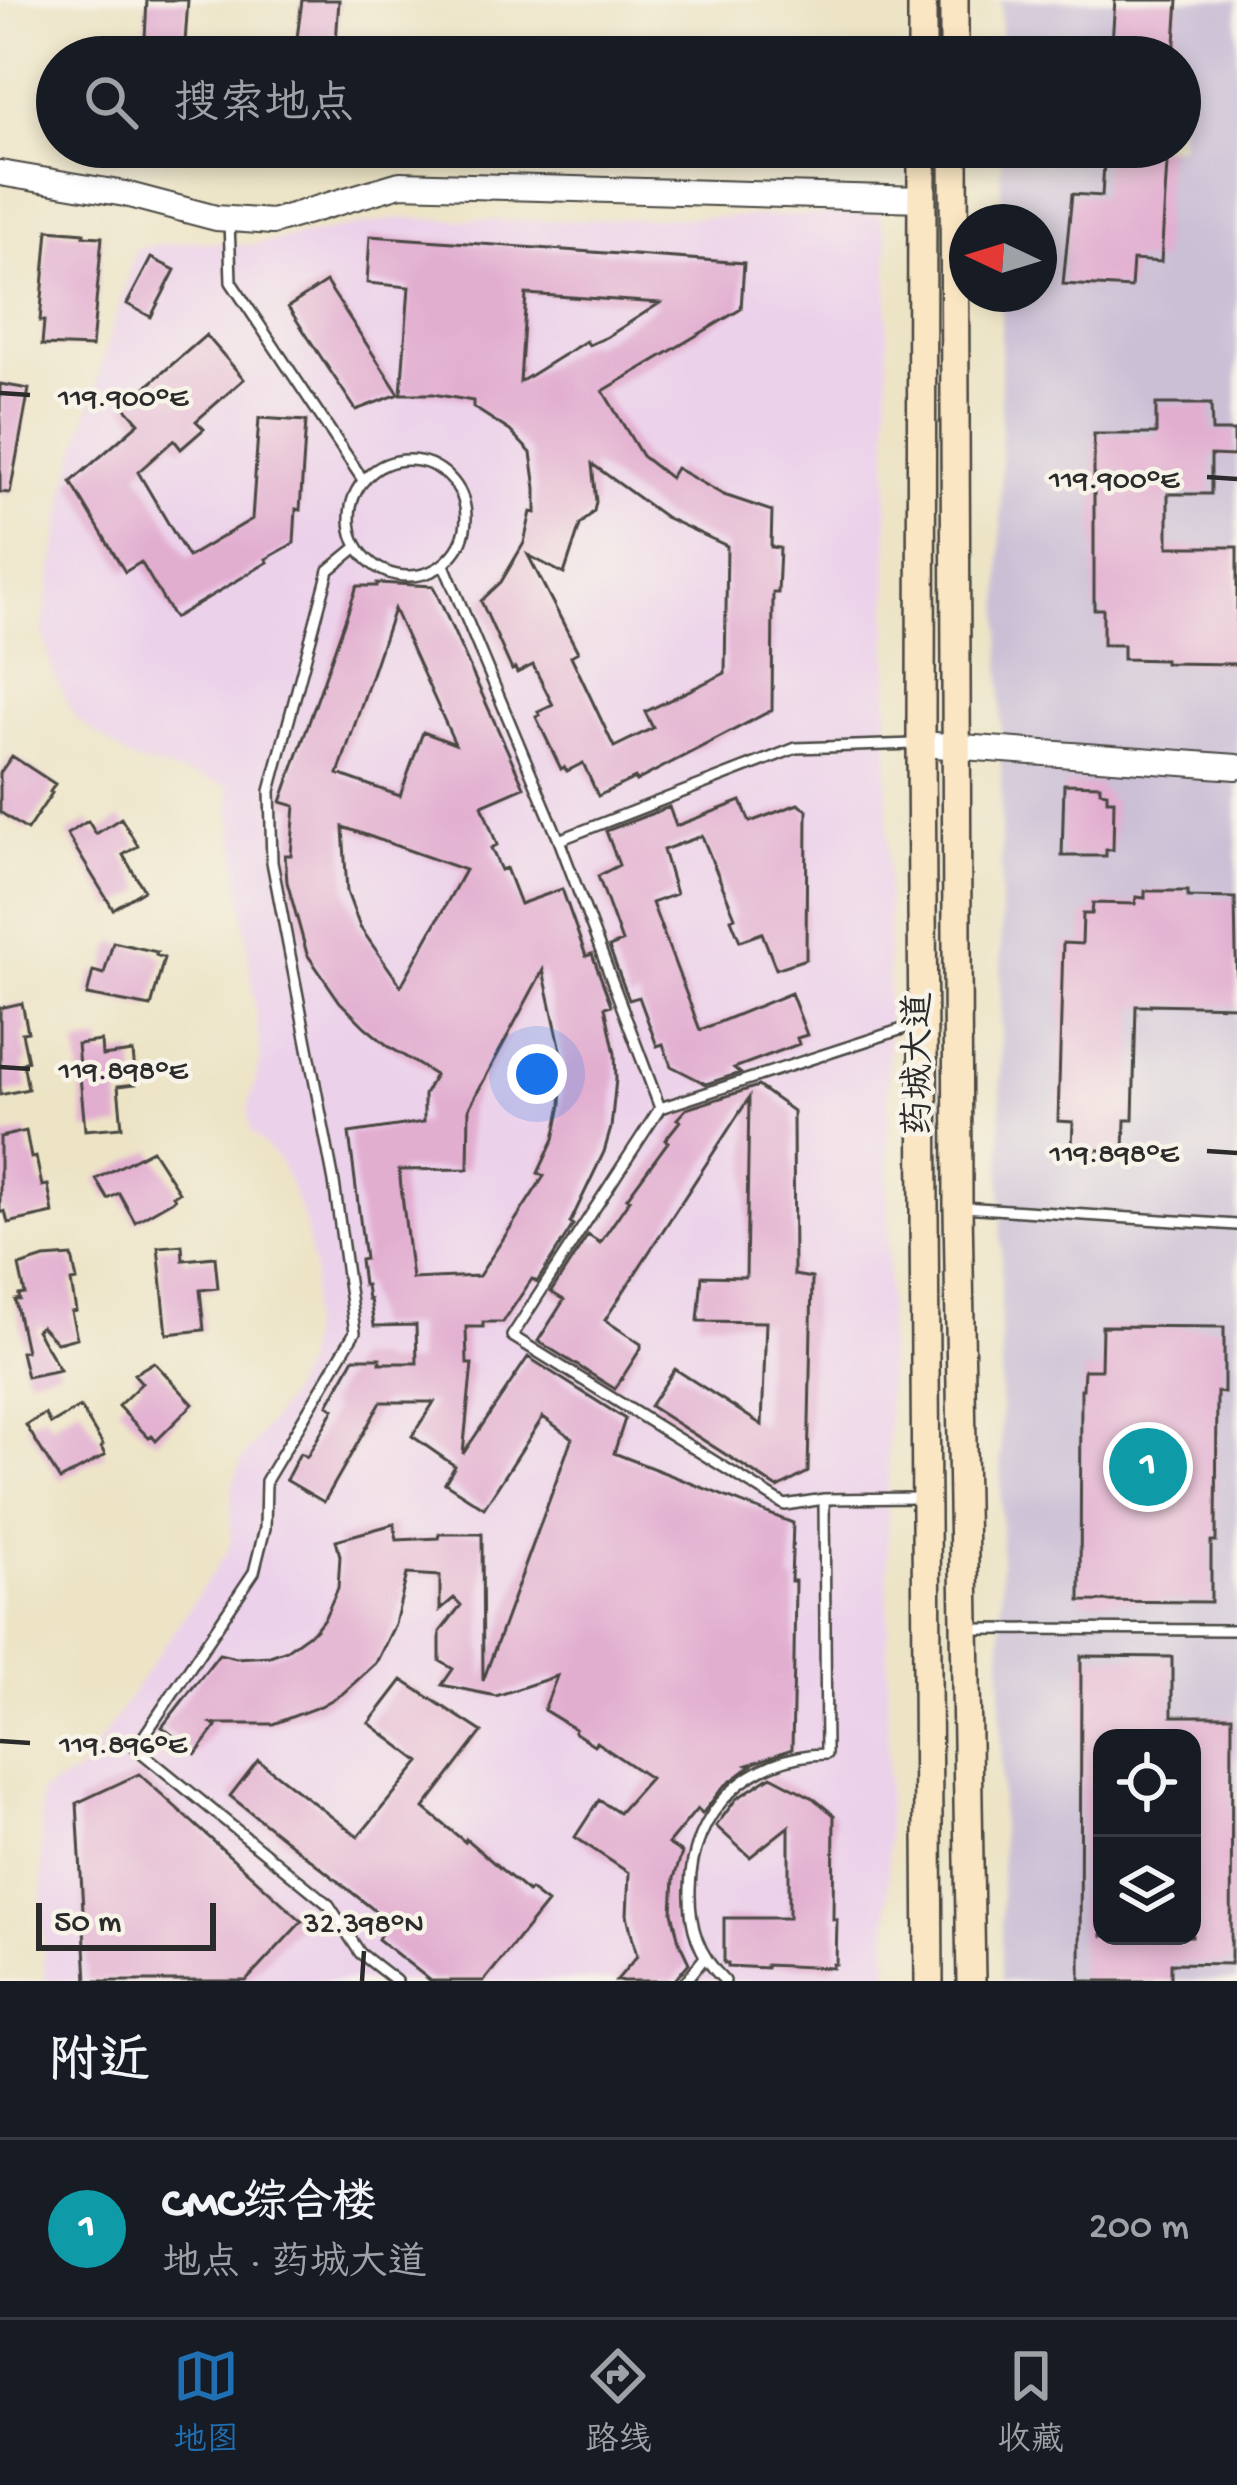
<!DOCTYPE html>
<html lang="zh">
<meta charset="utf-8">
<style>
body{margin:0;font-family:"Gochi Hand","LXGW WenKai TC",sans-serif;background:#242831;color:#f1f3f6}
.controls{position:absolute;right:36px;bottom:36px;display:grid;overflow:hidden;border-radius:24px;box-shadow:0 6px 18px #0003}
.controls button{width:108px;height:108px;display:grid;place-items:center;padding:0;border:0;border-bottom:3px solid #363941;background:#171b24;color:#f1f3f6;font:60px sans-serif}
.compass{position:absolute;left:949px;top:204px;width:108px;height:108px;border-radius:50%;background:#171b24;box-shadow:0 6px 18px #0003;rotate:274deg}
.scale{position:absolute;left:36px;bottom:30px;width:180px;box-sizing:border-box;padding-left:12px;border:6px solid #2b2b2b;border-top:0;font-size:33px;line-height:42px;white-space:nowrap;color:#2b2b2b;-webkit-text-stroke:9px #f7f3e8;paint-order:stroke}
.you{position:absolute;left:537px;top:1074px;width:42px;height:42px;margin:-30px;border:9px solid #fff;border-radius:50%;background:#1a73e8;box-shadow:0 0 0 18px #1a73e833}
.badge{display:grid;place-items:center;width:78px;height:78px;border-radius:50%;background:#1f6fb2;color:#fff;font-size:39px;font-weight:700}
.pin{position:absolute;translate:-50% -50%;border:6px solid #fff;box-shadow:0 3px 12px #0006}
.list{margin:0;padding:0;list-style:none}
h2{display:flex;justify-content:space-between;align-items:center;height:156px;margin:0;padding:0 48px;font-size:51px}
h2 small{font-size:39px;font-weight:400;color:#9ea1a6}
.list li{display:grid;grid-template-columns:78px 1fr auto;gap:36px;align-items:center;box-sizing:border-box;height:180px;padding:0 48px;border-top:3px solid #363941}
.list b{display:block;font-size:45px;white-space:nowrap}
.list p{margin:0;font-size:39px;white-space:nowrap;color:#9ea1a6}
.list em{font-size:39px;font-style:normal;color:#9ea1a6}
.icon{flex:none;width:66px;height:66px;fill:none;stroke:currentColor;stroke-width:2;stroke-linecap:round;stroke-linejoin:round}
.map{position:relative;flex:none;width:1237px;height:1981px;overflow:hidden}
.search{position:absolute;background:#171b24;box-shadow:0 6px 18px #0003;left:36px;right:36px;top:36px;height:132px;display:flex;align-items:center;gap:30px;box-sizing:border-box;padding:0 42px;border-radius:66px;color:#9ea1a6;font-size:45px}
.sheet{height:336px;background:#171b24}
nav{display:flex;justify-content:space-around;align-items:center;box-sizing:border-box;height:168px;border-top:3px solid #363941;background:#171b24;font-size:33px;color:#9ea1a6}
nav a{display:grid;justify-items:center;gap:6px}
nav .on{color:#1f6fb2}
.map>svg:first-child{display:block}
.built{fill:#ecd1ea}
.industrial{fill:#cbbfd5;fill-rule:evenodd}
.building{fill:#e2aed0;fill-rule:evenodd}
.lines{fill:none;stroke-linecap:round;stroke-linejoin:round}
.service-casing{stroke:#484742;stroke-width:14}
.tertiary-casing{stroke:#484742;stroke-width:28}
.secondary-casing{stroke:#484742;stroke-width:32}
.service{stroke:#fff;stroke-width:9}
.tertiary{stroke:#fff;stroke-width:24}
.secondary{stroke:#fbe6c4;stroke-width:27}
.ticks{fill:none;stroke:#2b2b2b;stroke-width:4.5}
.labels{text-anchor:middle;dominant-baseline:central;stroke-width:9;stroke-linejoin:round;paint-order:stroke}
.street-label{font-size:36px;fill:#2b2b2b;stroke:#f7f3e8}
.ticks-label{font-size:30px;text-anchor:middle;fill:#2b2b2b;stroke:#f7f3e8;stroke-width:9;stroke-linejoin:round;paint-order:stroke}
</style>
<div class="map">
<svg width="1237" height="1981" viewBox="0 0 1237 1981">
<rect width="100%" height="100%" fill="#f7f3e8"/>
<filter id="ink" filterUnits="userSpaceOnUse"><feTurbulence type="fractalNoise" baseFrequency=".00833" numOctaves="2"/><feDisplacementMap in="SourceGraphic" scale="24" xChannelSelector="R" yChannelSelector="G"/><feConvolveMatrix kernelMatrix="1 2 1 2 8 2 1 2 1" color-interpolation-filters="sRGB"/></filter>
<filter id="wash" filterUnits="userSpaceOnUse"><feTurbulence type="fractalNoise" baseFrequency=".004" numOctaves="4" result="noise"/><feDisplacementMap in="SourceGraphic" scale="48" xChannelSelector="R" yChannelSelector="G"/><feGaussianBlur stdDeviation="2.7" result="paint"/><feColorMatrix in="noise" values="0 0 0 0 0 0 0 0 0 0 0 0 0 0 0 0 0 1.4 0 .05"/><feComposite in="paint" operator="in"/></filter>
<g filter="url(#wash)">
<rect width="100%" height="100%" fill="#ede4c6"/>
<path class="built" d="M879,214L888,239V1981H44L40,1792L79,1772L230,1547L232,1487L242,1460L286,1399L304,1363L314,1271L303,1217L280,1162L250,1130L248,1108L261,1058L228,785L133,761L75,718L54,675L42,630L67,485L136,248L193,241L249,245L400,218L513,221Z"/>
<path class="industrial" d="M1001,0H1237V1981H1001V294H1039V222H1001V147H1180V57H1001ZM1102,1738H1192V1936H1102Z"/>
<g id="blocks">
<path class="building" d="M147,0H188L184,57H144Z
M302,0H339L335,57H315L312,55L314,39L297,38Z
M1115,0H1178L1174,57H1111Z
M1105,147H1168L1161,262L1133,260L1131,288L1063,284L1072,194L1102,196Z
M48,230L84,233V236L102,237L92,347L42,345L44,321H40Z
M370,236L744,263L741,309L603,391L642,456L670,478L676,468L724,495L772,511L771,547L780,548L778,593H773L772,710L636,781L635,778L598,796L583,763L567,771L564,767L561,769L536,717L540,715L538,712L553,705L533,665L517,673L515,668L512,670L481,601L501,582L524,543L531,512L536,513V488L531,453L510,431L473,407V401L433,394H401L409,287L367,283ZM526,294L660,303L607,337L589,345L586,341L520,382ZM592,464L665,517L727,546L725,673L645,712L653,728L614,747L571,656L578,652L528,555L564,574L580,525L594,511L596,502Z
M151,258L175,270L151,317L127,304Z
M326,282L345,311L399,394L356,410L288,307Z
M206,335L244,379L196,421L204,429L181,449L174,440L138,472L188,557L252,519L259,418L306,421L300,510L296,509L294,543L266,559L268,562L174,618L141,562L125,572L71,482L139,423L124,406Z
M0,384L29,389L10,493L0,492Z
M1156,404H1211L1212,431H1234V456L1211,455V494H1168V547H1237V664L1165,663V660L1123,659V645H1103V609H1094V434H1156Z
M377,583L433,586L524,787L482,805L497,845L491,848L501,870L506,868L520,904L562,889L586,956L592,954L611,1005L605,1007L615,1054L616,1079L611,1128L604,1152L570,1223L573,1225L537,1282L532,1279L503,1322H483V1327H466L467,1364H472L463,1454L528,1357L625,1419L614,1453L793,1523L791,1581H795L794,1658L792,1749L748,1765L751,1766L723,1787L702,1814L697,1809L668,1844L682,1853L674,1878L672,1912L679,1942L689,1963L674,1981H616L637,1956L627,1915L629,1873L575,1837L599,1800L619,1813L650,1778L596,1742L594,1745L574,1732L575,1729L544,1710L557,1676L496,1696L442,1685L453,1669L440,1661V1632L461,1605L454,1598L440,1610V1576L407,1574L395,1624L376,1663L342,1694L321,1706L273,1724H212L216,1727L196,1754L162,1727L219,1654L236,1658L270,1656L287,1650L315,1630L325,1617L338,1588L340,1556L336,1540L394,1524L397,1540L439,1538V1534H482L483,1681L572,1438L543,1417L484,1508L445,1483L455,1466L412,1436L434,1402H381L324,1502L286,1480L300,1453L307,1457L334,1409L328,1405L354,1358H380V1363H417L416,1325L374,1326L370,1299H368L366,1285H363L360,1260L365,1259L349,1133L424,1122V1095L435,1075L388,1046L365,1027L340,1002L307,954L287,882L285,855H291L295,806L281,802L357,586H377ZM394,609L455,744L423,732L400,796L338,774ZM343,827L465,870L401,986L360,927L347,892ZM543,970L563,1059L561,1105L554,1139L538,1173L544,1176L479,1276L412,1279L399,1170L468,1169L469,1108Z
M12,756L55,784L50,792L52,793L27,830L0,812V773Z
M1064,784L1100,785V791L1107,792V800H1114L1113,850H1106V856H1062Z
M741,801L750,822L798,804L807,810L806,959L776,969L762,933L740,941L731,919L735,917L702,836L663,850L676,894L652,903L700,1030L791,993L807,1035L797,1038L799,1044L734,1068L740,1073L706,1084L671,1066L663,1044L657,1046L639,997L629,1000L609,947L622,942L598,876L619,865L606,831L669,807L676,826Z
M121,818L138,846L123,855L144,890L113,909L67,834L88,821L96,834Z
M1145,891H1188V897L1235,898L1237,1006L1150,1004V1006H1136L1133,1120H1125L1124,1151L1072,1149L1073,1122L1058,1121L1063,943L1082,944L1083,914H1092L1093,903L1135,904L1136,897L1145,898Z
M113,942L157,952L156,955L164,958L151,1007L87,995L93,971L104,974Z
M22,1003L28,1032L22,1033L28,1061L23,1063L28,1089L0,1095V1008Z
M101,1041L102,1056L133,1052L136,1084L118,1086L122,1127L85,1130L77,1044Z
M758,1086L793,1111L794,1275L812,1278L808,1472L778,1488L650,1406L675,1369L762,1425L766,1322L698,1321L702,1276L746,1277L749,1098L605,1320L641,1344V1348L615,1389L538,1341L564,1300L551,1292L588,1235L600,1243L630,1199L627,1198L668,1142L665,1140L680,1121L677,1119L686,1109Z
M26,1131L31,1158L36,1157L42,1186L48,1185L53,1213L8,1223L5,1211L0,1213V1137Z
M152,1150L179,1192L173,1196L175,1199L135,1222L119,1193L108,1199L96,1179Z
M182,1245L183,1260L215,1257L218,1288L200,1290L204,1330L167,1334L158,1247Z
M72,1256L77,1281L71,1282L76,1311L71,1312L77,1338L57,1343L41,1326L36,1330L60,1370L27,1377L21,1352L26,1351L15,1300L19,1299L20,1301L19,1295L25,1294L19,1266L44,1258Z
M1102,1326L1224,1327V1393L1217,1392L1216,1542H1211V1602L1080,1601L1081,1389H1083L1084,1370H1101Z
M154,1362L193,1404L156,1441L152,1436L149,1438L118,1406L142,1383L134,1374Z
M80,1407L103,1445L101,1447L105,1455L60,1480L26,1425L45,1414L51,1424Z
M1081,1656L1172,1657V1716H1232L1231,1964L1171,1963V1981H1080ZM1102,1738H1192V1936H1102Z
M402,1680L482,1732L424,1808L465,1842L466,1839L528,1892L530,1890L547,1903L484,1981H431L378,1939L388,1921L230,1796L258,1760L358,1837L420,1762L369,1723Z
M139,1774L302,1921L246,1981H87L77,1803Z
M771,1776L813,1798L834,1815L833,1919H837L836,1964H833V1968L766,1965V1968L728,1966V1963H724V1918H789V1826L750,1857L716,1826L736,1799Z"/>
</g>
</g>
<g filter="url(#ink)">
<use href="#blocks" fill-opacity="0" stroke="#484742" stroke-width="3"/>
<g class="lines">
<defs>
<path id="service" d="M229,220L231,282L363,480
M350 518a58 58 0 1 1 116 0a58 58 0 1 1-116 0Z
M357,547L329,570L270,791L272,862L334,1182L355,1332L266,1481L265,1528L254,1572L136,1748L329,1905L360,1953L396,1981
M444,565L559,840L660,1108
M559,840L796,748L914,744
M963,1207L1237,1225
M824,1499L785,1505L512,1336L660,1108L921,1023
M970,1629L1237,1630
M686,1981L705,1957
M725,1981C698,1955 689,1926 690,1889C691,1812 749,1755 826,1754L824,1499L919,1498"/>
<path id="tertiary" d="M0,173L125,194L216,218L272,222L400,184L922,199
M921,744L1237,767"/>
<path id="secondary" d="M922,57V0
M954,57V0
M922,147L921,744L929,1981
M954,147L958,1207L971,1981"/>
</defs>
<use href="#service" class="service-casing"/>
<use href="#tertiary" class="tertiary-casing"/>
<use href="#secondary" class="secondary-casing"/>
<use href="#service" class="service"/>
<use href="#tertiary" class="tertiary"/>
<use href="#secondary" class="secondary"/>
</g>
</g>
<path class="ticks" d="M0,393L30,395M1207,477L1237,479M0,1067L30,1069M1207,1151L1237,1153M0,1741L30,1743M362,1981L364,1951"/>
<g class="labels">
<g class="street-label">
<text transform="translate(921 1064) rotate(-90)">药城大道</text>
</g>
</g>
<g class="ticks-label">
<text x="123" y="406">119.900°E</text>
<text x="1114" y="488">119.900°E</text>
<text x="123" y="1079">119.898°E</text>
<text x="1114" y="1162">119.898°E</text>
<text x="123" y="1753">119.896°E</text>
<text x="364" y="1932">32.398°N</text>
</g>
</svg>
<div class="controls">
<button><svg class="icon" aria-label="locate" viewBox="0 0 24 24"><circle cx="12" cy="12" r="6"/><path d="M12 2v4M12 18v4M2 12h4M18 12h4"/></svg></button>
<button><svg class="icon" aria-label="layers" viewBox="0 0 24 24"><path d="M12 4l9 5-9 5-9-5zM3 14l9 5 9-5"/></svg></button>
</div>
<svg class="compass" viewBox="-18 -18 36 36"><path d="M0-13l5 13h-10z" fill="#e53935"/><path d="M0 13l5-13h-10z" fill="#9ea1a6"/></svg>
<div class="scale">50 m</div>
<div class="you"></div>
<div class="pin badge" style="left:1148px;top:1467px;background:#0f9aa8">1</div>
<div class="search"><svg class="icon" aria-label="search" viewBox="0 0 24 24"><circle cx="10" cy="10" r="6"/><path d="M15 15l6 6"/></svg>搜索地点</div>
</div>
<section class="sheet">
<h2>附近<small></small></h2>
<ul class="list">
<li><span class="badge" style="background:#0f9aa8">1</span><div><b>CMC综合楼</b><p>地点 · 药城大道</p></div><em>200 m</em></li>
</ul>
</section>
<nav>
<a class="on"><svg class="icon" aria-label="map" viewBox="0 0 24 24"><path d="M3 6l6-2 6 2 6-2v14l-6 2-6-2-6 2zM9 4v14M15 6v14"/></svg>地图</a>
<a><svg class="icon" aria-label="directions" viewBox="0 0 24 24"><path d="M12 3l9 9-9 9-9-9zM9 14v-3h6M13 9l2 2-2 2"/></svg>路线</a>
<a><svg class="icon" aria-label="saved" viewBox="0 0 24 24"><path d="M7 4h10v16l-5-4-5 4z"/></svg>收藏</a>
</nav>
